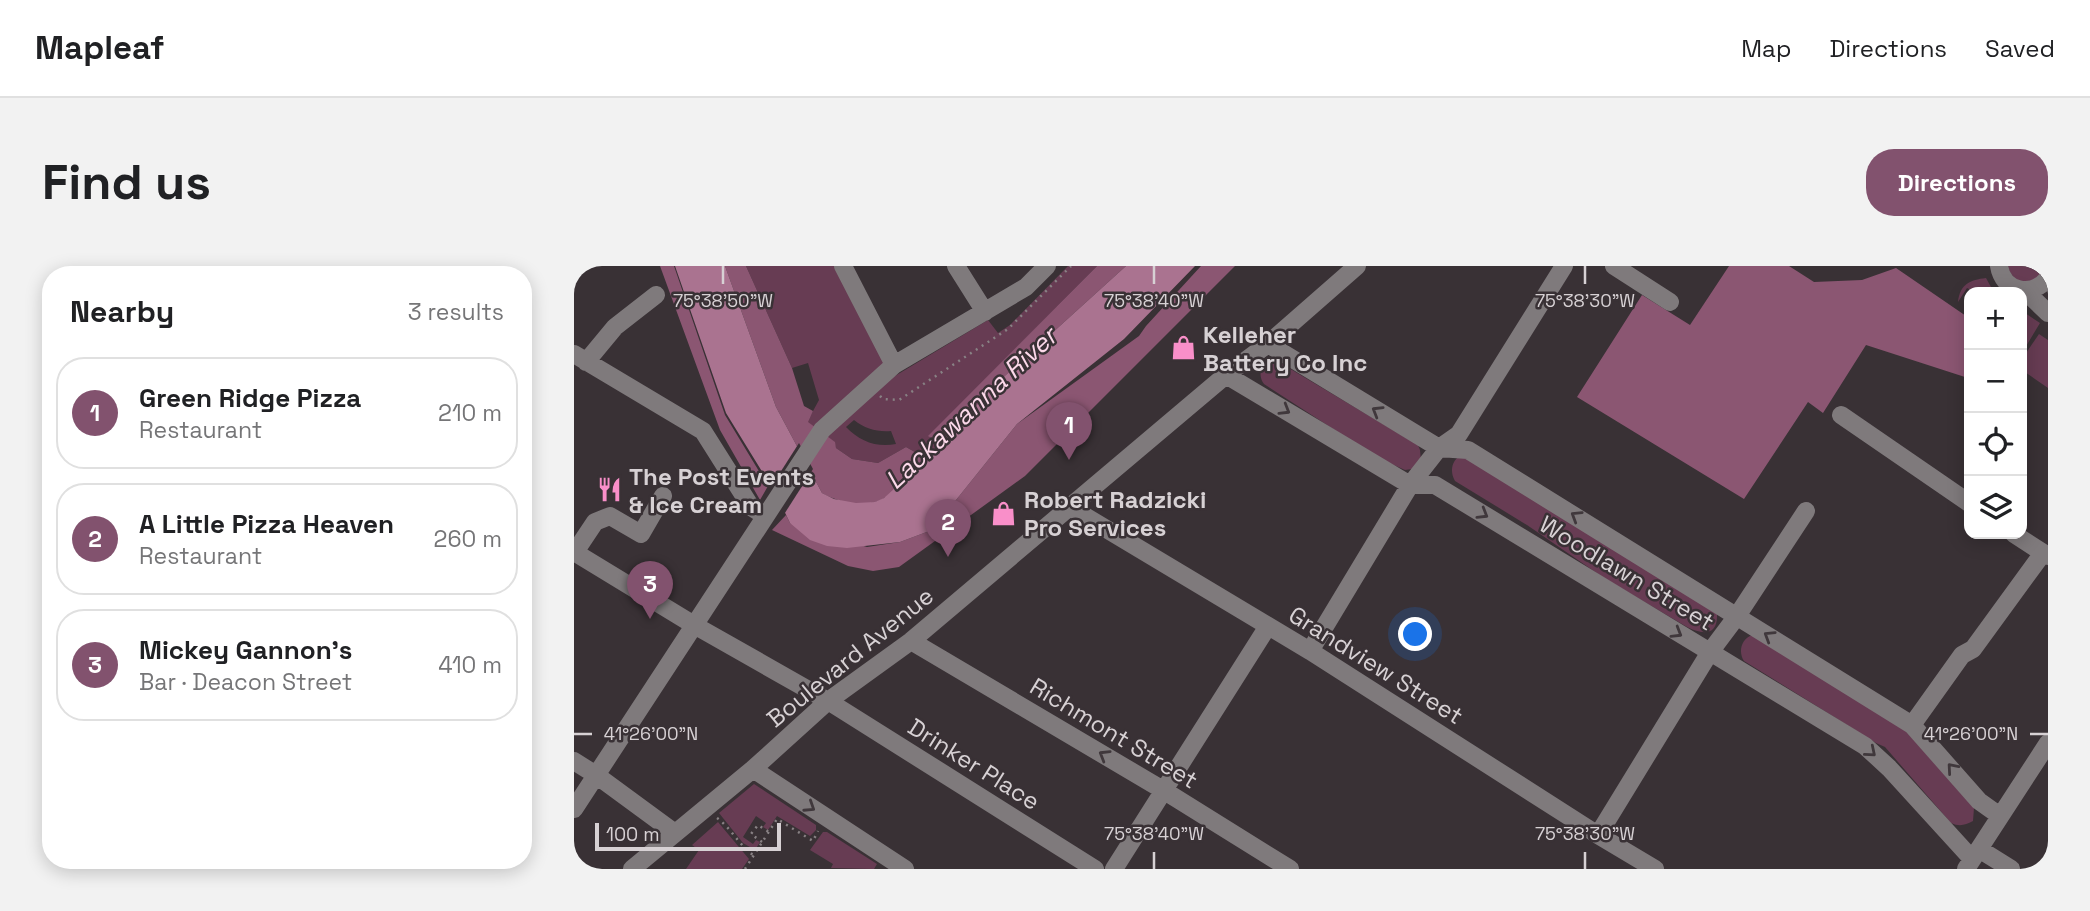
<!DOCTYPE html>
<meta charset="utf-8">
<style>
body{margin:0;font-family:"Space Grotesk",sans-serif;background:#f2f2f2;color:#202124}
.controls{position:absolute;right:21px;top:21px;display:grid;overflow:hidden;border-radius:14px;box-shadow:0 4px 18px #0003}
.controls button{width:63px;height:63px;display:grid;place-items:center;padding:0;border:0;border-bottom:2px solid #e0e0e0;background:#fff;color:#202124;font:35px sans-serif}
.scale{position:absolute;left:21px;bottom:18px;width:186px;box-sizing:border-box;padding-left:7px;border:4px solid #d7d1d4;border-top:0;font-size:19px;line-height:24px;white-space:nowrap;color:#d7d1d4;-webkit-text-stroke:5px #393135;paint-order:stroke}
.you{position:absolute;left:842px;top:369px;width:24px;height:24px;margin:-18px;border:5px solid #fff;border-radius:50%;background:#1a73e8;box-shadow:0 0 0 10px #1a73e833}
.badge{display:grid;place-items:center;width:46px;height:46px;border-radius:50%;background:#82526e;color:#fff;font-size:23px;font-weight:700}
.pin{position:absolute;translate:-50% -58px;filter:drop-shadow(0 2px 4px #0008)}
.pin::after{content:'';position:absolute;top:37px;width:24px;height:21px;background:inherit;clip-path:polygon(0 0,100% 0,50% 100%)}
.list{margin:0;padding:0;list-style:none}
h2{display:flex;justify-content:space-between;align-items:center;height:91px;margin:0;padding:0 28px;font-size:30px}
h2 small{font-size:23px;font-weight:400;color:#757577}
.list li{display:grid;grid-template-columns:46px 1fr auto;gap:21px;align-items:center;box-sizing:border-box;height:112px;margin:0 14px 14px;padding:0 14px;border:2px solid #e0e0e0;border-radius:28px}
.list b{display:block;font-size:26px;white-space:nowrap}
.list p{margin:0;font-size:23px;white-space:nowrap;color:#757577}
.list em{font-size:23px;font-style:normal;color:#757577}
.icon{flex:none;width:38px;height:38px;fill:none;stroke:currentColor;stroke-width:2;stroke-linecap:round;stroke-linejoin:round}
.map{position:relative;flex:none;width:1474px;height:603px;overflow:hidden;border-radius:28px}
header{display:flex;align-items:center;gap:42px;box-sizing:border-box;height:98px;padding:0 35px;background:#fff;border-bottom:2px solid #e0e0e0}
header strong{font-size:33px}
nav{display:flex;gap:38px;margin-inline-start:auto;font-size:24px}
.intro{display:flex;align-items:center;justify-content:space-between;box-sizing:border-box;height:168px;padding:0 42px}
h1{margin:0;font-size:49px}
.button{padding:18px 32px;border-radius:28px;background:#82526e;color:#fff;font-size:24px;font-weight:700}
main{display:flex;gap:42px;padding:0 42px}
aside{flex:1;background:#fff;border-radius:28px;box-shadow:0 4px 18px #0003}
.map>svg:first-child{display:block}
.green{fill:#673c53;fill-rule:evenodd}
.forest{fill:#8b5672}
.water{fill:#aa7390}
.pier{fill:#393135}
.lines{fill:none;stroke-linecap:round;stroke-linejoin:round}
.path{stroke:#888184;stroke-width:2.5;stroke-dasharray:2 5;stroke-linecap:butt}
.minor{stroke:#7f7a7c;stroke-width:18}
.oneway{stroke:#40383c}
.ticks{fill:none;stroke:#d7d1d4;stroke-width:2.5}
.labels{text-anchor:middle;dominant-baseline:central;stroke-width:5;stroke-linejoin:round;paint-order:stroke}
.poi-label{font-size:24px;font-weight:bold;fill:#d7d1d4;stroke:#393135;text-anchor:start}
.street-label{font-size:24px;fill:#d7d1d4;stroke:#393135}
.water-label{font-size:26px;font-style:italic;fill:#fcd9ea;stroke:#393135}
.ticks-label{font-size:18px;text-anchor:middle;fill:#d7d1d4;stroke:#393135;stroke-width:5;stroke-linejoin:round;paint-order:stroke}
</style>
<header>
<strong>Mapleaf</strong>
<nav><a>Map</a><a>Directions</a><a>Saved</a></nav>
</header>
<div class="intro"><h1>Find us</h1><a class="button">Directions</a></div>
<main>
<aside>
<h2>Nearby<small>3 results</small></h2>
<ul class="list">
<li><span class="badge">1</span><div><b>Green Ridge Pizza</b><p>Restaurant</p></div><em>210 m</em></li>
<li><span class="badge">2</span><div><b>A Little Pizza Heaven</b><p>Restaurant</p></div><em>260 m</em></li>
<li><span class="badge">3</span><div><b>Mickey Gannon's</b><p>Bar · Deacon Street</p></div><em>410 m</em></li>
</ul>
</aside>
<div class="map">
<svg width="1474" height="603" viewBox="0 0 1474 603">
<rect width="100%" height="100%" fill="#393135"/>
<path class="green" d="M172,0H260L321,110L414,54L424,67L436,59L494,0H523L355,170L366,178L353,193L332,181L304,197L278,193L262,182L260,176L233,156L245,134L234,97L218,102ZM280,154C291,163 303,166 317,165L322,178C303,182 285,175 272,161Z
M1432,0H1471V1L1469,7L1460,16L1442,15Z
M1412,12L1417,21L1412,26H1401L1393,22L1384,36C1386,18 1396,14 1412,12Z
M1448,45L1466,57L1448,87V77L1451,73L1448,71V64L1451,59L1448,57Z
M1465,68L1474,74V122L1448,104V93Z
M698,92L844,179L846,184L847,195L838,203L831,204L804,192L690,118C683,109 687,96 698,92Z
M889,189L1143,348C1144,370 1129,369 1113,361L1030,312L953,259L881,215C875,205 878,192 889,189Z
M1178,369L1324,456L1400,542L1399,555C1391,559 1386,561 1377,557L1311,481L1302,477L1170,395C1164,386 1167,373 1178,369Z
M180,518L242,559V564L236,570L203,550L194,564L189,561L192,557L182,550L169,571L179,578L182,574L186,576L181,584L169,577L145,547Z
M144,556L175,593L168,603H112L125,584L118,579Z
M249,566H253L303,598L300,603L257,602L259,598L236,584Z"/>
<path class="forest" d="M86,0H100L151,149L194,220L186,234L146,164Z
M151,0H172L218,102L230,140L239,145L234,156L261,176L262,182L278,193L304,197L332,181L353,193C341,204 320,227 307,234C290,242 263,236 248,227L202,141Z
M523,0H552L423,117L366,178L354,170Z
M627,0H661L451,210L325,301L299,305L274,300L198,264L212,249L216,257L293,281L326,276L358,264L443,158L565,70L572,60Z
M1155,0H1215L1240,16L1288,14L1322,2L1395,52V110L1394,112L1292,79L1249,147L1234,136L1170,233L1003,131L1068,29L1116,59Z"/>
<path class="water" d="M101,0H151L202,141L248,227L260,233L282,237L301,236L310,232L353,193L423,117L552,0H621L550,73L443,158L358,264L326,276L273,282L253,280L236,274L216,257L203,230L152,147Z"/>
<path class="pier" d="M225,177L239,203L209,250L195,224Z"/>
<g class="lines">
<path class="path" d="M306,130L309,133L325,134L434,63L497,0
M143,552C157,562 165,579 179,589
M188,576L177,568L184,559L195,566
M171,603L203,553L239,575L244,565"/>
<path class="minor" d="M269,0L320,99
M382,0L411,46
M1040,0L1096,36
M1425,0C1429,26 1458,32 1474,12
M1450,24L1474,47
M694,78L865,182L894,184L1338,459L1405,535L1426,550
M0,88L129,165L177,241L191,250
M12,96L41,61L82,29
M652,109L836,219H861L1291,480L1315,502L1398,593
M1267,149L1395,237
M494,240L736,385L1024,569L1081,603
M1440,268L1474,290
M0,286L120,359L254,435L521,603
M1,286L21,256L36,250L67,268L89,230
M337,375L589,524L716,603
M736,385L836,219L865,182L885,168L990,0
M1338,459L1388,389L1399,383L1469,287
M0,495L22,509L101,567
M179,503L331,603
M0,543L248,164L320,99L452,21L473,0
M1024,569L1136,386L1163,350L1232,245
M1405,583L1437,603
M58,603L179,503L254,435L337,375L652,109L694,78L783,0
M540,603L694,360
M1392,603L1474,477"/>
</g>
<defs><path id="oneway-chevron" d="M-2-3.5L2.5 0L-2 3.5" fill="none" stroke-width="1.6" stroke-linecap="round" stroke-linejoin="round" transform="scale(1.75)"/></defs>
<g class="oneway">
<use href="#oneway-chevron" transform="translate(711 144) rotate(31)"/>
<use href="#oneway-chevron" transform="translate(803 145) rotate(-149)"/>
<use href="#oneway-chevron" transform="translate(909 248) rotate(31)"/>
<use href="#oneway-chevron" transform="translate(1002 250) rotate(-148)"/>
<use href="#oneway-chevron" transform="translate(1103 367) rotate(31)"/>
<use href="#oneway-chevron" transform="translate(1195 370) rotate(-148)"/>
<use href="#oneway-chevron" transform="translate(1297 486) rotate(40)"/>
<use href="#oneway-chevron" transform="translate(530 489) rotate(-149)"/>
<use href="#oneway-chevron" transform="translate(1378 502) rotate(-131)"/>
<use href="#oneway-chevron" transform="translate(236 541) rotate(33)"/>
</g>
<path class="ticks" d="M149,0V18M580,0V18M1011,0V18M0,468H18M1456,468H1474M580,586V603M1011,586V603"/>
<defs>
<symbol id="shop-bare" viewBox="-9 -9 18 18"><path d="M-5-2.5h2.3a2.7 3.5 0 0 1 5.4 0H5L5.5 6h-11ZM-1.5-2.5h3a1.5 2.3 0 0 0-3 0Z" fill="#f98fc9" stroke="#393135" stroke-width="2.5" paint-order="stroke"/></symbol>
<symbol id="restaurant-bare" viewBox="-9 -9 18 18"><path d="M-5-6h1v4h1v-4h1v4h1v-4h1v5L-1.5 .5V6h-2V.5L-5-1ZM5-6V6H3V1.5H1.5Q1.5-4 5-6Z" fill="#f98fc9" stroke="#393135" stroke-width="2.5" paint-order="stroke"/></symbol>
</defs>
<g fill-rule="evenodd">
<use href="#shop-bare" x="592" y="64" width="35" height="35"/>
<use href="#restaurant-bare" x="18" y="206" width="35" height="35"/>
<use href="#shop-bare" x="412" y="230" width="35" height="35"/>
</g>
<g class="labels">
<g class="poi-label">
<text x="629" y="68">Kelleher<tspan x="629" dy="28">Battery Co Inc</tspan></text>
<text x="55" y="210">The Post Events<tspan x="55" dy="28">&amp; Ice Cream</tspan></text>
<text x="450" y="233">Robert Radzicki<tspan x="450" dy="28">Pro Services</tspan></text>
</g>
<g class="street-label">
<text transform="translate(1053 307) rotate(31)">Woodlawn Street</text>
<text transform="translate(276 391) rotate(-39)">Boulevard Avenue</text>
<text transform="translate(802 399) rotate(32)">Grandview Street</text>
<text transform="translate(540 467) rotate(31)">Richmont Street</text>
<text transform="translate(400 498) rotate(32)">Drinker Place</text>
</g>
<g class="water-label">
<text transform="translate(397 142) rotate(-43)">Lackawanna River</text>
</g>
</g>
<g class="ticks-label">
<text x="149" y="41">75°38'50"W</text>
<text x="580" y="41">75°38'40"W</text>
<text x="1011" y="41">75°38'30"W</text>
<text x="77" y="474">41°26'00"N</text>
<text x="1397" y="474">41°26'00"N</text>
<text x="580" y="574">75°38'40"W</text>
<text x="1011" y="574">75°38'30"W</text>
</g>
</svg>
<div class="controls">
<button>+</button>
<button>−</button>
<button><svg class="icon" aria-label="locate" viewBox="0 0 24 24"><circle cx="12" cy="12" r="6"/><path d="M12 2v4M12 18v4M2 12h4M18 12h4"/></svg></button>
<button><svg class="icon" aria-label="layers" viewBox="0 0 24 24"><path d="M12 4l9 5-9 5-9-5zM3 14l9 5 9-5"/></svg></button>
</div>
<div class="scale">100 m</div>
<div class="you"></div>
<div class="pin badge" style="left:495px;top:194px">1</div>
<div class="pin badge" style="left:374px;top:291px">2</div>
<div class="pin badge" style="left:76px;top:353px">3</div>
</div>
</main>
